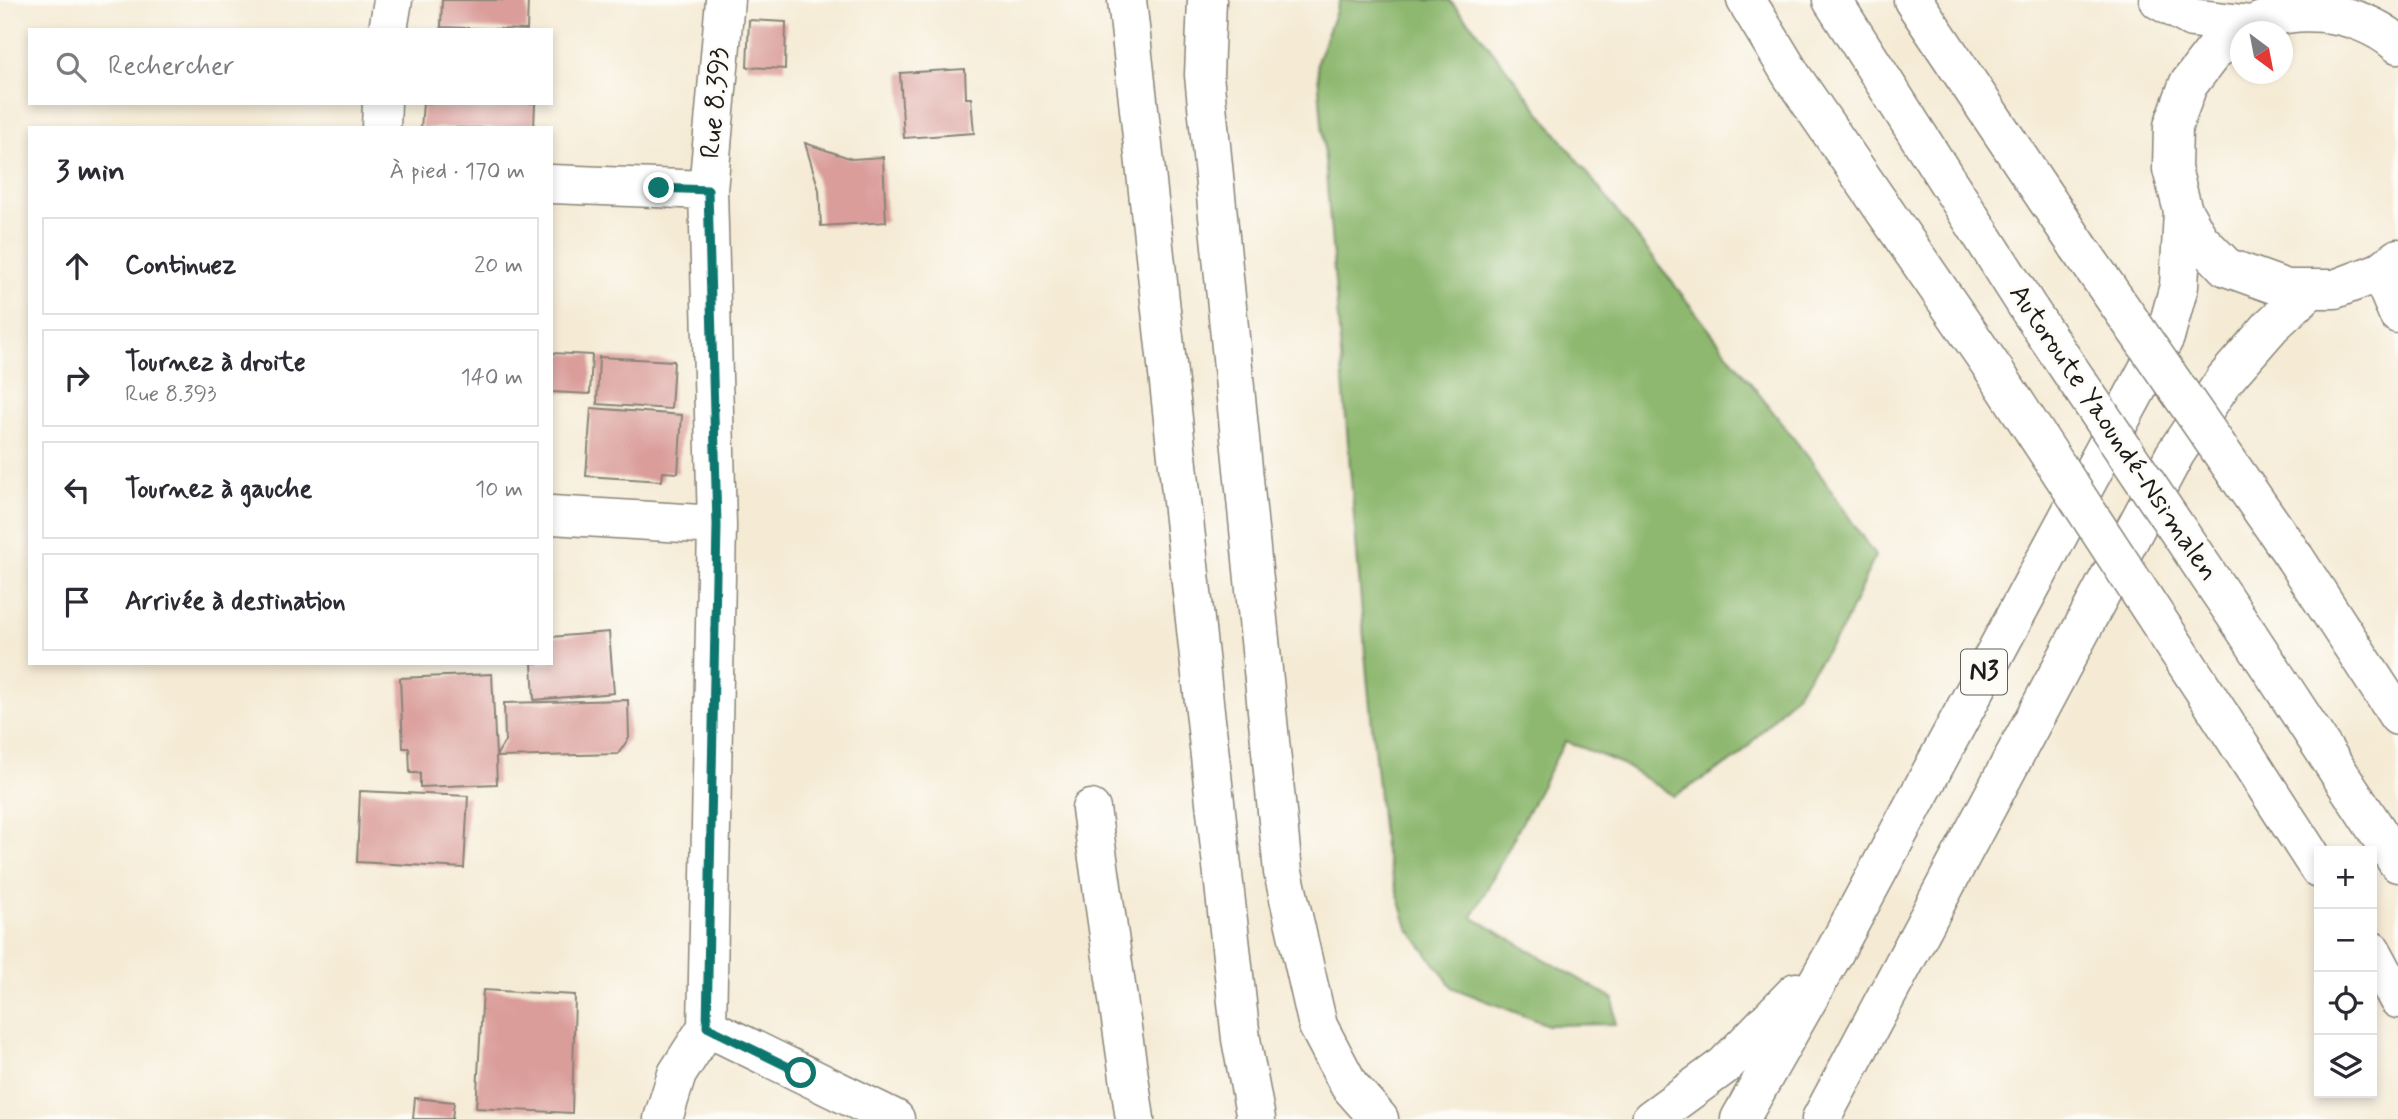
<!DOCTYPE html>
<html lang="fr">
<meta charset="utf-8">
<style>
body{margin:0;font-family:Mynerve,sans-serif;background:#f2f2f3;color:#2b2b33}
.controls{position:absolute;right:21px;bottom:21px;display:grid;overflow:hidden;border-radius:0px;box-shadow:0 4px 10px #0003}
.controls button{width:63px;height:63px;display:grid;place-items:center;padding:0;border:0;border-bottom:2px solid #e1e1e2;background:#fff;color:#2b2b33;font:35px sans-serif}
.compass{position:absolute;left:2230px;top:21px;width:63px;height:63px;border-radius:50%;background:#fff;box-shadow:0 4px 10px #0003;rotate:148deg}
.stop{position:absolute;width:21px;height:21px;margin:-16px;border:5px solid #0f766e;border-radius:50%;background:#fff}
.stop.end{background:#0f766e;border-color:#fff;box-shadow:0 2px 7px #0008}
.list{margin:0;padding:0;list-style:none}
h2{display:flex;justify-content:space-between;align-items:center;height:91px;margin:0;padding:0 28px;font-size:30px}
h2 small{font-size:23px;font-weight:400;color:#7c7c81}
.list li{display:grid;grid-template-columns:46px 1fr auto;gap:21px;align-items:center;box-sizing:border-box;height:98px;margin:0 14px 14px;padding:0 14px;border:2px solid #e1e1e2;border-radius:0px}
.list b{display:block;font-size:26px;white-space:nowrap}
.list p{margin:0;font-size:23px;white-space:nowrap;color:#7c7c81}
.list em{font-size:23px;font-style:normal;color:#7c7c81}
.icon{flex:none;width:38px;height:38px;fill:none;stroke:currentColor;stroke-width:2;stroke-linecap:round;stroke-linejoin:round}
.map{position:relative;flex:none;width:2398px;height:1119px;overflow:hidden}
.search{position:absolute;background:#fff;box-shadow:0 4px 10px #0003;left:28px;top:28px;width:525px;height:77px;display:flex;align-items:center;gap:18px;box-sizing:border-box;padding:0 24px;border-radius:0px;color:#7c7c81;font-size:26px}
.panel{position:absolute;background:#fff;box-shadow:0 4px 10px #0003;left:28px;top:126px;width:525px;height:539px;border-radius:0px}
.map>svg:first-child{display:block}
.forest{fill:#8eb870;stroke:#556a46;stroke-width:2}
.building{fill:#da9d9a}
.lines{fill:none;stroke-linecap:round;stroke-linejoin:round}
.minor-casing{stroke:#888478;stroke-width:41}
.highway-casing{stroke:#888478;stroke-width:41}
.minor{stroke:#fff;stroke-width:38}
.highway{stroke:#fff;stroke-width:38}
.highway-bridge-casing{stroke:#888478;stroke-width:41;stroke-linecap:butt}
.highway-bridge{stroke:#fff;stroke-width:38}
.route{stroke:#0f766e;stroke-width:9}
.labels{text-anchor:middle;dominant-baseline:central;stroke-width:6;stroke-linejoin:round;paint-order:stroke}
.shield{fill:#fdfcf7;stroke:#605f5e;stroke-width:2}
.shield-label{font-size:26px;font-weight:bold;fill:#1c1c1c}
.street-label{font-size:28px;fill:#1c1c1c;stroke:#fdfcf7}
</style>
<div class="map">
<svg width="2398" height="1119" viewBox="0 0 2398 1119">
<rect width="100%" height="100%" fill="#fdfcf7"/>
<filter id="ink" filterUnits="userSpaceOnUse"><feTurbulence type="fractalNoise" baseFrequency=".0143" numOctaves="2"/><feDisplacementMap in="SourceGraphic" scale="14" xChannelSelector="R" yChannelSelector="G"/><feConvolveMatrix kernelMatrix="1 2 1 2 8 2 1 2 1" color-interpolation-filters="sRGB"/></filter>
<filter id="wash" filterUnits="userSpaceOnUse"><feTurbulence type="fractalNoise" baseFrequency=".00686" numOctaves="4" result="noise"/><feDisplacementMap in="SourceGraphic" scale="28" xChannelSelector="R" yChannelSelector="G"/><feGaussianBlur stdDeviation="1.57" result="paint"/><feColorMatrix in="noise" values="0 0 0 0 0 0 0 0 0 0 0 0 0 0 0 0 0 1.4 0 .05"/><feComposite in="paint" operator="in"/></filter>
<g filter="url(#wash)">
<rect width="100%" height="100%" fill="#f5ebd5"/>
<path class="forest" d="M1340,0H1449L1477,31L1812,462L1875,556L1843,628L1795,695L1737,758L1674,796L1620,763L1565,741L1472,917L1614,999L1615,1024L1548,1025L1453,988L1408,928L1384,848L1367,676L1317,62Z"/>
<g id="blocks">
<path class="building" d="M442,0H528L527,30L441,27Z
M749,20L786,22L785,69L747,67Z
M965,69L966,98H971L974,133L904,138L900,73Z
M423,103H535L534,128H421Z
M805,143L852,159L883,157L886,222L821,226L819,190Z
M551,353L592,355L590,394L551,392Z
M599,357L674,361L671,409L597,404Z
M591,408L682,415L678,473L663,472L662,481L586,476Z
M609,632L614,693L534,700L532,663H551V637Z
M492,674L496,756L505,741L504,703L628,700L629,738L618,754L496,757L497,784L420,787V773H410L409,748H403L400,678Z
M360,791L468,796L464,868L357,862Z
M483,990L575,995L572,1113L476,1108Z
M415,1098L454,1102L452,1119H413Z"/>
</g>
</g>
<g filter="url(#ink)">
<use href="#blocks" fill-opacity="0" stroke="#888478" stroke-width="2"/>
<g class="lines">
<defs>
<path id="minor" d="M388,30L393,0
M381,128L382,103
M551,184L708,190
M551,515L717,525
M1091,809L1135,1119
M707,1027L895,1119
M663,1119L677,1074L707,1027L717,525L708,190L725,0"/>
<path id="highway" d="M1127,0L1241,1039L1256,1119
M1207,0L1204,75L1283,872L1318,1026L1349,1085L1379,1119
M1746,0L1792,76L1994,370
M1832,0L2030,311
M1913,0L2078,246
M2159,0L2192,18L2251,25
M2240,32L2214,51L2188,85L2173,126L2172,169L2183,211L2199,239L2226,267L2287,289H2335L2380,272L2398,258
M2241,32C2287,0 2358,9 2398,44
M2380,272L2398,314
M2295,558L2398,716
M2248,634L2398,863
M2207,695L2319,869
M2372,951L2398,999
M1651,1119L1725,1065L1796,992
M1740,1119L1834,953L2165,337L2179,286L2183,211
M1821,1119L2175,454L2225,379L2272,325L2311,289"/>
</defs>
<use href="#minor" class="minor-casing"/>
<use href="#highway" class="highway-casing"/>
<use href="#minor" class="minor"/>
<use href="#highway" class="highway"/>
<defs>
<path id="highway-bridge" d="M2078,246L2295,558
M2030,311L2248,634
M1994,370L2207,695"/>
</defs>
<use href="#highway-bridge" class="highway-bridge-casing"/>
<use href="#highway-bridge" class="highway-bridge"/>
</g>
</g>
<g class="lines" filter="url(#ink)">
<path class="route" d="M659,188L708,190L717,525L707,1027L801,1073"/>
</g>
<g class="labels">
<rect class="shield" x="1961" y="649.5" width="46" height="45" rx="5"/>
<g class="shield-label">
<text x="1984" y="672">N3</text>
</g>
<g class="street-label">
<text transform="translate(716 103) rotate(-85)">Rue 8.393</text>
<text transform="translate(2113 433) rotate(56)">Autoroute Yaoundé-Nsimalen</text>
</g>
</g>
</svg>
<div class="controls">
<button>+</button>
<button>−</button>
<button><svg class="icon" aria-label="locate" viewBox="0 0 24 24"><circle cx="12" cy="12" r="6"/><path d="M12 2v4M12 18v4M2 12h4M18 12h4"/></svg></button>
<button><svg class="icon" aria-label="layers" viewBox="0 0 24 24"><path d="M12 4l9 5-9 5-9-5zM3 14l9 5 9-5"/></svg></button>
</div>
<svg class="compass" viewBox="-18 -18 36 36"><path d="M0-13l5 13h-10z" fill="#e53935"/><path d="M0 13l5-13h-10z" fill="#7c7c81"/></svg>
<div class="stop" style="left:801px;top:1073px"></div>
<div class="stop end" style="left:659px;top:188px"></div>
<div class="search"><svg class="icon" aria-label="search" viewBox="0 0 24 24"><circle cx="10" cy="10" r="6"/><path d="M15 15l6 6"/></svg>Rechercher</div>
<section class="panel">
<h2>3 min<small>À pied · 170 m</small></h2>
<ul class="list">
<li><svg class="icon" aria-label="ahead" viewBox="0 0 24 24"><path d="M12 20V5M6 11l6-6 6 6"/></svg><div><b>Continuez</b></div><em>20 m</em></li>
<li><svg class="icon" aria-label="right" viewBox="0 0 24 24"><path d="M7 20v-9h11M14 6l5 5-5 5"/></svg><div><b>Tournez à droite</b><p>Rue 8.393</p></div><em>140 m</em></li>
<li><svg class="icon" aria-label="left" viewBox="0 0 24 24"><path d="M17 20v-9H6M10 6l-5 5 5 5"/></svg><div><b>Tournez à gauche</b></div><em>10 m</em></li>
<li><svg class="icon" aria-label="arrive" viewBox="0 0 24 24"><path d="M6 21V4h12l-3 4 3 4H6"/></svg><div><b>Arrivée à destination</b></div></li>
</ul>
</section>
</div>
